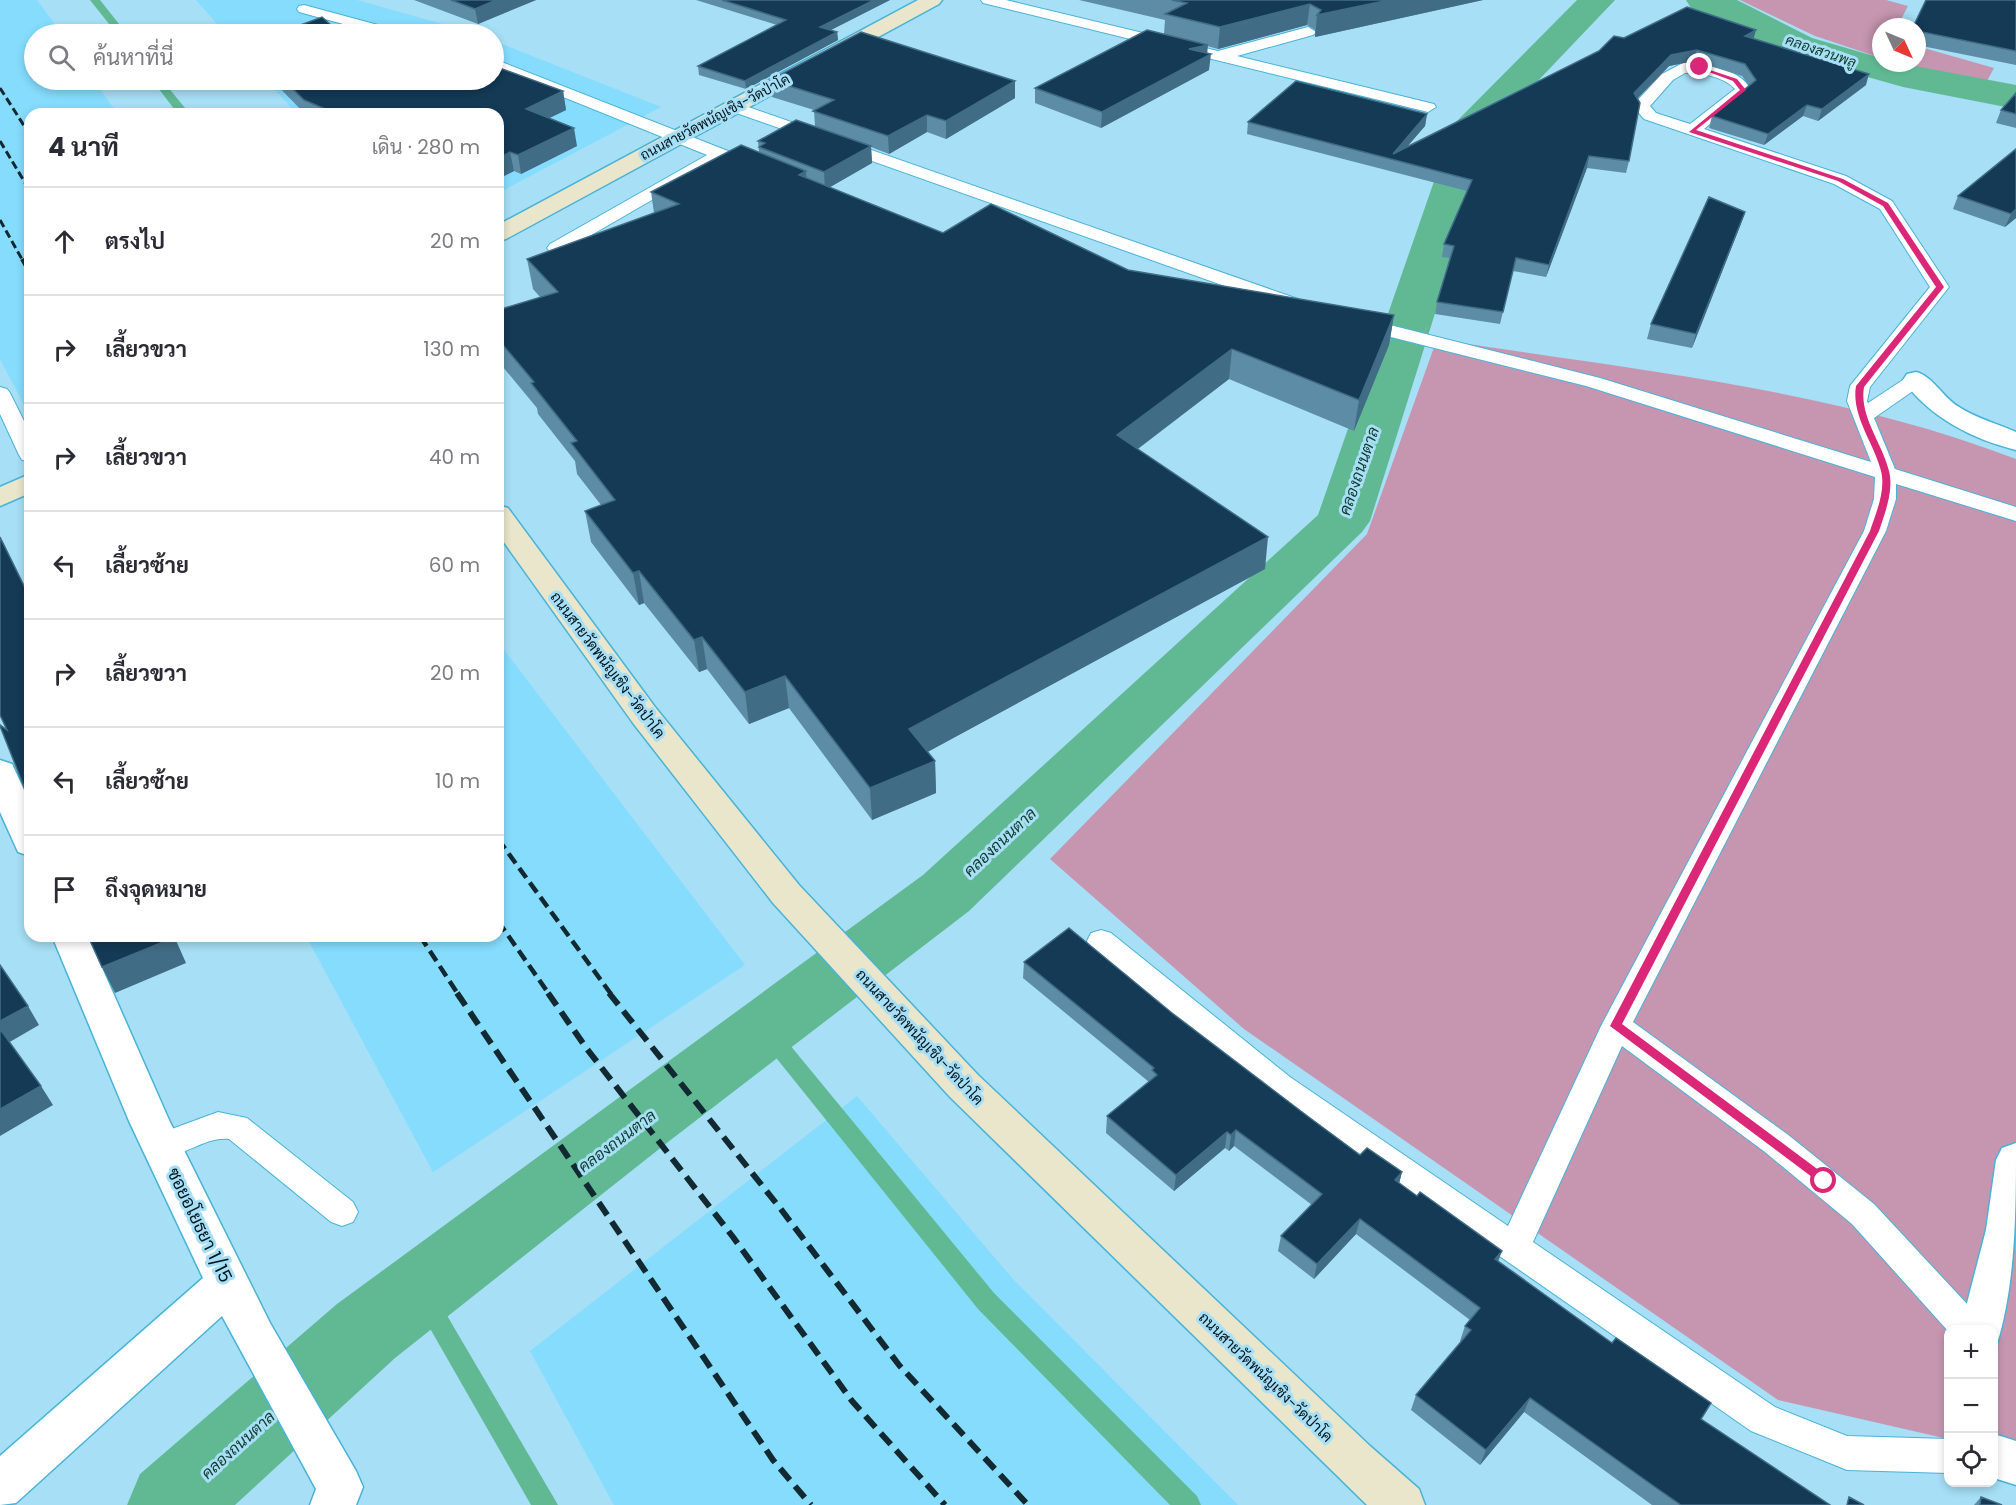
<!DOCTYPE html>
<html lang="th">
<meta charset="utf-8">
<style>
body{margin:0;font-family:Poppins,Sarabun,sans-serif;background:#f7f7f7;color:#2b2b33}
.controls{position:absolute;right:18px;bottom:18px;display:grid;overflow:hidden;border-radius:12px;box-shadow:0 3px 9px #0003}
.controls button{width:54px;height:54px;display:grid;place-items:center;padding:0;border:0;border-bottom:2px solid #e1e1e2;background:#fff;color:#2b2b33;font:30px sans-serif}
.compass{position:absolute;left:1872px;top:18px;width:54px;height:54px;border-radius:50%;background:#fff;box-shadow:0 3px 9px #0003;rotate:134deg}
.stop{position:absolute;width:18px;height:18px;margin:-14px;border:4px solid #db2777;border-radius:50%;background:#fff}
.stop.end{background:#db2777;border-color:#fff;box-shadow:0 2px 6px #0008}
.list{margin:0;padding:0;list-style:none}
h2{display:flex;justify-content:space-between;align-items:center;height:78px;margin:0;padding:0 24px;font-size:26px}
h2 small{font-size:20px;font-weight:400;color:#7c7c81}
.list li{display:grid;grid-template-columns:39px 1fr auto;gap:18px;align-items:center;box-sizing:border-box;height:108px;padding:0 24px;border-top:2px solid #e1e1e2}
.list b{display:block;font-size:22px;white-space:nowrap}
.list em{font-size:20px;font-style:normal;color:#7c7c81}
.icon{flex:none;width:33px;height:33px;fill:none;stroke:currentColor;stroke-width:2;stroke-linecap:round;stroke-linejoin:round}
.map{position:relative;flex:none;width:2016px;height:1505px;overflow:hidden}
.search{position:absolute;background:#fff;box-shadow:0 3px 9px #0003;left:24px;top:24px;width:480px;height:66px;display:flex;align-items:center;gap:15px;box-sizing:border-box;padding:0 21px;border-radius:33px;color:#7c7c81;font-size:22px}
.panel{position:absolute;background:#fff;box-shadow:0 3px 9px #0003;left:24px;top:108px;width:480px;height:834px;border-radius:18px}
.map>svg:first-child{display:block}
.built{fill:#85dcfd}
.green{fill:#c696b1}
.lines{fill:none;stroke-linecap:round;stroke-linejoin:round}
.stream{fill:#61b994;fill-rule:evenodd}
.canal{fill:#61b994;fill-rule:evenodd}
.lane-casing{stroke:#48b3d7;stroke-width:2}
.street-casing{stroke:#48b3d7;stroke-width:3}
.secondary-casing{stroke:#48b3d7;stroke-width:3}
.lane{fill:#fff;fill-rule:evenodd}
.street{fill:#fff;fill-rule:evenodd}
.secondary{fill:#e9e6cc;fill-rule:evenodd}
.rail-far3{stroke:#122932;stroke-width:3;stroke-dasharray:8 4;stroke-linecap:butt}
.rail-far2{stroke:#122932;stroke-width:4;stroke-dasharray:10 4.5;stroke-linecap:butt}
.rail-far1{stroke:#122932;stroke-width:4.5;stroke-dasharray:12 6;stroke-linecap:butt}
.rail{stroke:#122932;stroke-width:6;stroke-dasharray:15 8;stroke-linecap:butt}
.wall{fill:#5d8ca6}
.shaded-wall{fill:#406c86}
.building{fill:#143a56;stroke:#406c86;stroke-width:1.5}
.route{fill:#db2777}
.labels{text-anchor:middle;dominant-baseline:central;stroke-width:6;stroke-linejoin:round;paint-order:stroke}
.far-water-label{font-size:14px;font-style:italic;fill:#123a2a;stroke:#a6dff6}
.far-street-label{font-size:14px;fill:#01151c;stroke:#a6dff6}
.street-label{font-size:15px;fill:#01151c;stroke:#a6dff6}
.water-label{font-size:16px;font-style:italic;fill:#123a2a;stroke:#a6dff6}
.near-street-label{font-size:18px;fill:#01151c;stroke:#a6dff6}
</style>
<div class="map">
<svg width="2016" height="1505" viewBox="0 0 2016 1505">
<rect width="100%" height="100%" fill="#a6dff6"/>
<path class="built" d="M0,0H37L62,34H34V80H93L118,114H30V416L0,359Z
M196,0H357L478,34H226Z
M494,41L661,107L498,193V114H297L266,80H494Z
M498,642L745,965L433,1172L306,936H498Z
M857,1096L1012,1278L1238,1505H614L530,1351Z"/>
<path class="green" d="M1740,0H1886L1908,6L1897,27H1881V58L1815,36Z
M1917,46L1994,68L1987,81L1896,63H1917Z
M1437,339C1631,370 1832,388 2016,459V1455L1994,1450V1330H1948V1439L1778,1400L1244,1029L1050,859L1367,534Z"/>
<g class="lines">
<path class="stream" d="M90,0H100L127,34H117Z
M152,80H162L190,114H178Z
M764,1020L771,1022L994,1293L1197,1496L1201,1505H1170L978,1309L757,1034L754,1028L757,1022Z
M420,1279L428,1283L558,1505H531L412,1297L408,1290L412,1283Z"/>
<path class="canal" d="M1577,0H1615L1493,128L1370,521L1362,532L969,911L668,1142L395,1358L235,1505H127L140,1474L337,1304L923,875L1318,515L1454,124Z
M1686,0H1737L1812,38L1881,58V63H1899L2016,85V109L1903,87L1786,54L1691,8Z"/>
<defs>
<path id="lane" d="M981,0H1006L1218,51L1308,27L1316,32L1313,35L1237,56L1434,104L1436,107L1428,112L983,3Z
M304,5L400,31L403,34H380L299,12L297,9L299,6Z
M494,59L761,164L764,168L755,173L721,160L562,252H550L547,248L550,244L707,155L494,69Z
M1683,63C1704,62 1741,69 1751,90L1704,129L1846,176L1892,201L1949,287L1870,387L1867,401L1868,403L1909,376H1923L1926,380L1923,384L1874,418L1895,469L2016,507V521L1896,484V499L1886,531L1633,1022L1787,1134L1874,1204L1981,1319L1986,1330L1948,1331L1852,1224L1765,1152L1622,1046L1533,1242L1775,1407L1847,1436L1948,1439V1473L1847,1470L1751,1431L1268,1095L1091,949L1087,941L1091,933L1101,930L1111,933L1290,1077L1508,1226L1601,1026L1864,531L1874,499L1875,477L1586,386L1351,327L1348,323L1358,317L1600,378L1871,462L1847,401L1850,386L1930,287L1880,209L1834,184L1644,119L1633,106L1635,103L1662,74ZM1685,73C1700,72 1725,77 1735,89L1690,124L1656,113L1650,106L1673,80Z
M734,102L1298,299L1301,303L1298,307H1284L728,110L726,107L728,104Z
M0,387L7,389L10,393L30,433V461L22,460L19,455L0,414Z
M218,1112L247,1118L353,1202L358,1212L353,1222L342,1226L331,1222L229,1139C201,1136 176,1165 150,1155L145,1146L150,1137Z"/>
<path id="street" d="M1916,372C1933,376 1943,398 1959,407C1976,418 1998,424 2016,432V450C1972,439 1929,417 1903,380L1907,374Z
M0,760L12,764L30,803V856L18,852L0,812Z
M52,936H88L169,1120L270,1323L356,1471L363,1487L356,1505H310L316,1489L222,1316L16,1503L0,1505V1456L203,1278L129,1121Z
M2016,1143C2016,1209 2016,1282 1997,1344L1994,1346V1330H1960L1986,1230L1996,1160L2002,1148Z
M1994,1434L2016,1441V1485L1994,1478Z"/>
<path id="secondary" d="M918,0H942L939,4L506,239L498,241V225Z
M30,474V493L0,506V487Z
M498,505L508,508L655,707L799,885L978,1075L1370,1446L1419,1489L1425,1505H1367L950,1097L773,903L633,723L498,534Z"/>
</defs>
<use href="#lane" class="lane-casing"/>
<use href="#street" class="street-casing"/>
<use href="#secondary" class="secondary-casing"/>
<use href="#lane" class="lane"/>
<use href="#street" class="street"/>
<use href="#secondary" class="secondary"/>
<path class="rail-far3" d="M0,88L30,135
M0,141L30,191
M0,220L23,261"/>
<path class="rail-far2" d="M22,259L30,273"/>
<path class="rail-far1" d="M498,839L611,994
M498,921L549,994
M420,936L458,994"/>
<path class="rail" d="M457,993L773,1460L811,1505
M548,993L587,1049L733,1237L852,1401L945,1505
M609,993L780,1208L899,1365L1028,1505"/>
</g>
<path class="wall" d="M414,0H536L478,24Z
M696,0H890L831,30L837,32L838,40L746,89L699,75L698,66L777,25Z
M1079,0H1483L1315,37V30L1307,25L1218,49L1207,46V53L1209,70L1101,128L1035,103V88L1164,34L1165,20Z
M2016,0V65L1917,45V27Z
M1624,38L1754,39L1866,85L1818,121L1803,116L1764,145L1709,128L1712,116L1749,86L1742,76L1694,61L1669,66L1637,99L1629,161L1626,173L1587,168L1546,277L1513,271L1500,324L1435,314L1437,302L1450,258L1442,257L1444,244L1467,191L1247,134L1248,122L1427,114L1425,126L1407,146Z
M272,80H494L563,91L566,110L549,118L577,146L521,174L514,171L498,179V114H305Z
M770,80L1015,98L946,139L927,132L889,154L871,147L872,163L830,187L943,233L1128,270L1394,315L1389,345L1354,431L1229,379L1138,449L1265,569L927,752L935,761L936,793L872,820L789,708L749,724L707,669L699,672L644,603L639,605L591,542L585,511L601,505L577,474L575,461L538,414L537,408L498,361V310L540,297L533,289L527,259L654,213L651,192L759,152L758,141L815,126L814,110L772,97Z
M2016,93V128L1996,123L2001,110Z
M2016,149V218L2005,227L1953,209L1958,196Z
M1745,212L1740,226L1692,348L1647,339L1651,324Z
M1024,962L1172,1013L1306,1115L1360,1155L1402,1172L1399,1183L1702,1420L1830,1505H1652L1524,1412L1480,1465L1411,1410L1416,1395L1461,1342L1460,1341L1465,1326L1470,1320L1356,1234L1314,1279L1278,1251L1281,1236L1312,1205L1234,1146L1229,1151L1225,1148L1174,1191L1106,1133L1107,1116L1149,1082L1023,978Z
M1981,1497L2002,1505H1974Z"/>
<path class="shaded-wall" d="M496,0H536L478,24L475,9Z
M874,0H890L821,35L820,27Z
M1389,0H1483L1315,37L1317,15Z
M1310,4L1307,25L1218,49L1220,27Z
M1756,30L1753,41L1745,36Z
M837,32L838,40L746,89L745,81Z
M1208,45L1207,56L1211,54L1209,70L1101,128L1102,112L1189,49Z
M1697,50L1694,61L1669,66L1631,105L1634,93L1671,55Z
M1869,74L1866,85L1818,121L1822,109Z
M1015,81V98L946,139V121Z
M563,91L566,110L529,128L526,109Z
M1807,105L1803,116L1764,145L1768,134Z
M1427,114L1425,126L1395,161L1393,154Z
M927,115V132L889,154L888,136Z
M574,128L577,146L521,174L518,155Z
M871,146L872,163L825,190L824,172Z
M510,152L514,171L498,179V159Z
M1589,156L1587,168L1546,277L1549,265Z
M806,171L808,200L799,175Z
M2016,209V218L2005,227L2011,214Z
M1745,212L1740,226L1692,348L1696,334Z
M1394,315L1389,345L1354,431L1359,400Z
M1232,349L1229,379L1115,466L1117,435Z
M1268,537L1265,569L911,761L909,729Z
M639,571L644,603L639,605L633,573Z
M702,637L707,669L699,672L694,640Z
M785,676L789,708L749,724L745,692Z
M935,761L936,793L872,820L870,788Z
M173,936H174L186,963L115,993L102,967Z
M28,1006L39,1025L8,1043L0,1030V1021Z
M41,1086L53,1105L0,1136V1109Z
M1236,1130L1234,1146L1229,1151L1231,1135Z
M1227,1132L1225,1148L1174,1191L1176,1175Z
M1402,1172L1398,1188L1395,1180Z
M1360,1219L1356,1234L1314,1279L1317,1264Z
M1502,1251L1496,1267L1495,1259Z
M1530,1398L1524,1412L1480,1465L1486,1450Z"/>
<path class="building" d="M451,0H496L475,9Z
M722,0H874L820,27L837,32L745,81L698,66L786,20Z
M1172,0H1389L1317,15L1321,10L1310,4L1220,27L1165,14L1187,3Z
M1926,0H2016V51L1917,31V27H1913Z
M1687,7L1756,30L1745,36L1869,74L1822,109L1807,105L1768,134L1712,116L1756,80L1745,64L1697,50L1671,55L1634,93L1640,103L1629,161L1589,156L1549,265L1516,258L1503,312L1437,302L1454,246L1444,244L1472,180L1248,122L1296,81L1427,114L1393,154L1599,51L1614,36L1624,38Z
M322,17L341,34H276Z
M1147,30L1208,45L1189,49L1211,54L1102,112L1035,88Z
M861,32L1015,81L946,121L927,115L888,136L813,111L834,100L770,80Z
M494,66L563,91L526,109L574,128L518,155L510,152L498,159V114H337L304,100L284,80H494Z
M2016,93V114L2001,110Z
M796,120L871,146L824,172L759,147L765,143L758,141Z
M741,145L806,171L799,175L943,233L991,204L1128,270L1394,315L1359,400L1232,349L1117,435L1268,537L909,729L935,761L870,788L785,676L745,692L702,637L694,640L639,571L633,573L585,511L615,500L571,443L577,441L531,383L534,382L498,339V310L558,292L527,259L679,204L651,192Z
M2016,149V209L2011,214L1958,196Z
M1709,197L1745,212L1696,334L1651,324Z
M0,537L30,598V802L0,726V725L7,730L0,715Z
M1069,928L1172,1013L1306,1115L1360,1155L1367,1148L1402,1172L1395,1180L1417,1196L1420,1192L1502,1251L1495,1259L1612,1343L1616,1338L1711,1403L1701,1419L1830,1505H1681L1655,1487L1530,1398L1486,1450L1416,1395L1471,1330L1465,1326L1480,1308L1360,1219L1317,1264L1281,1236L1322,1194L1236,1130L1231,1135L1227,1132L1176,1175L1107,1116L1157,1075L1152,1070L1154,1068L1024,962Z
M88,936H173V938L102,967Z
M0,965L28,1006L0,1021Z
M0,1029L41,1086L0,1109Z
M1849,1497L1864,1505H1847Z
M1981,1497L2002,1505H1980Z"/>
<path class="route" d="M1698,66L1737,79L1746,90L1696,130L1843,179L1888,203L1944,287L1864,387C1859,416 1882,443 1889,471C1894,490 1885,513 1879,531L1622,1024L1828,1177V1185L1824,1186L1610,1026L1870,531C1876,513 1886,490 1881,471C1874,443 1851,416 1856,386L1936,287L1883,206L1838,181L1689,132L1740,90L1733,81L1698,68Z"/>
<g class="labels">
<g class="far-water-label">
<text transform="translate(1821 51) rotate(19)">คลองสวนพลู</text>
</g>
<g class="far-street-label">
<text transform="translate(715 117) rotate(-28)">ถนนสายวัดพนัญเชิง-วัดป่าโค</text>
</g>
<g class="street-label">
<text transform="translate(608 665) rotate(53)">ถนนสายวัดพนัญเชิง-วัดป่าโค</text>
<text transform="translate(920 1037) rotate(47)">ถนนสายวัดพนัญเชิง-วัดป่าโค</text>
<text transform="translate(1266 1377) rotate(44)">ถนนสายวัดพนัญเชิง-วัดป่าโค</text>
</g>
<g class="water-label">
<text transform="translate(1359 471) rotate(-71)">คลองถนนตาล</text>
<text transform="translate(1000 842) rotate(-43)">คลองถนนตาล</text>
<text transform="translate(617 1141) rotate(-37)">คลองถนนตาล</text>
<text transform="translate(238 1445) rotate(-42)">คลองถนนตาล</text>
</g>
<g class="near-street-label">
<text transform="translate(200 1225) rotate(64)">ซอยอโยธยา 1/15</text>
</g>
</g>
</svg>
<div class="controls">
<button>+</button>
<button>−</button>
<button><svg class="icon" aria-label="locate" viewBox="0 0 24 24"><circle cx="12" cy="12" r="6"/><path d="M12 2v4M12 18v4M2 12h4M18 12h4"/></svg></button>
</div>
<svg class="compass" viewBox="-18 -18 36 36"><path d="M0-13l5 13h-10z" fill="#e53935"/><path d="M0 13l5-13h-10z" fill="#7c7c81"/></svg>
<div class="stop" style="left:1824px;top:1181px"></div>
<div class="stop end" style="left:1700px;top:67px"></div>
<div class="search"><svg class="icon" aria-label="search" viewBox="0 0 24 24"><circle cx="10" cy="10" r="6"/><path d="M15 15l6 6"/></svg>ค้นหาที่นี่</div>
<section class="panel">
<h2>4 นาที<small>เดิน · 280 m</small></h2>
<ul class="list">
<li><svg class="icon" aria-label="ahead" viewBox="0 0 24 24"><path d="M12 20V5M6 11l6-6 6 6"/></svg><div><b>ตรงไป</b></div><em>20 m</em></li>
<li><svg class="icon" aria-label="right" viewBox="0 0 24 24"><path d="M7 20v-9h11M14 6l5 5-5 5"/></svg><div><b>เลี้ยวขวา</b></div><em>130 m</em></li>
<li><svg class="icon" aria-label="right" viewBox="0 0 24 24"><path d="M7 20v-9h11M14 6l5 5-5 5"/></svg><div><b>เลี้ยวขวา</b></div><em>40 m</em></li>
<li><svg class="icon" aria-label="left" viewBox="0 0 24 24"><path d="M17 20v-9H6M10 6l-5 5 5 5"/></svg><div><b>เลี้ยวซ้าย</b></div><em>60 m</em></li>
<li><svg class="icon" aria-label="right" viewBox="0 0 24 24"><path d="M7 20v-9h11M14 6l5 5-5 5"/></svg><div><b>เลี้ยวขวา</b></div><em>20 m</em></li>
<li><svg class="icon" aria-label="left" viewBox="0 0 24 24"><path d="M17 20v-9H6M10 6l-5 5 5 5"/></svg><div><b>เลี้ยวซ้าย</b></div><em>10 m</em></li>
<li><svg class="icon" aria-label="arrive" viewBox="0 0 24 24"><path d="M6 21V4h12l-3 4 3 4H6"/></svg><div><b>ถึงจุดหมาย</b></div></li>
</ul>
</section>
</div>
